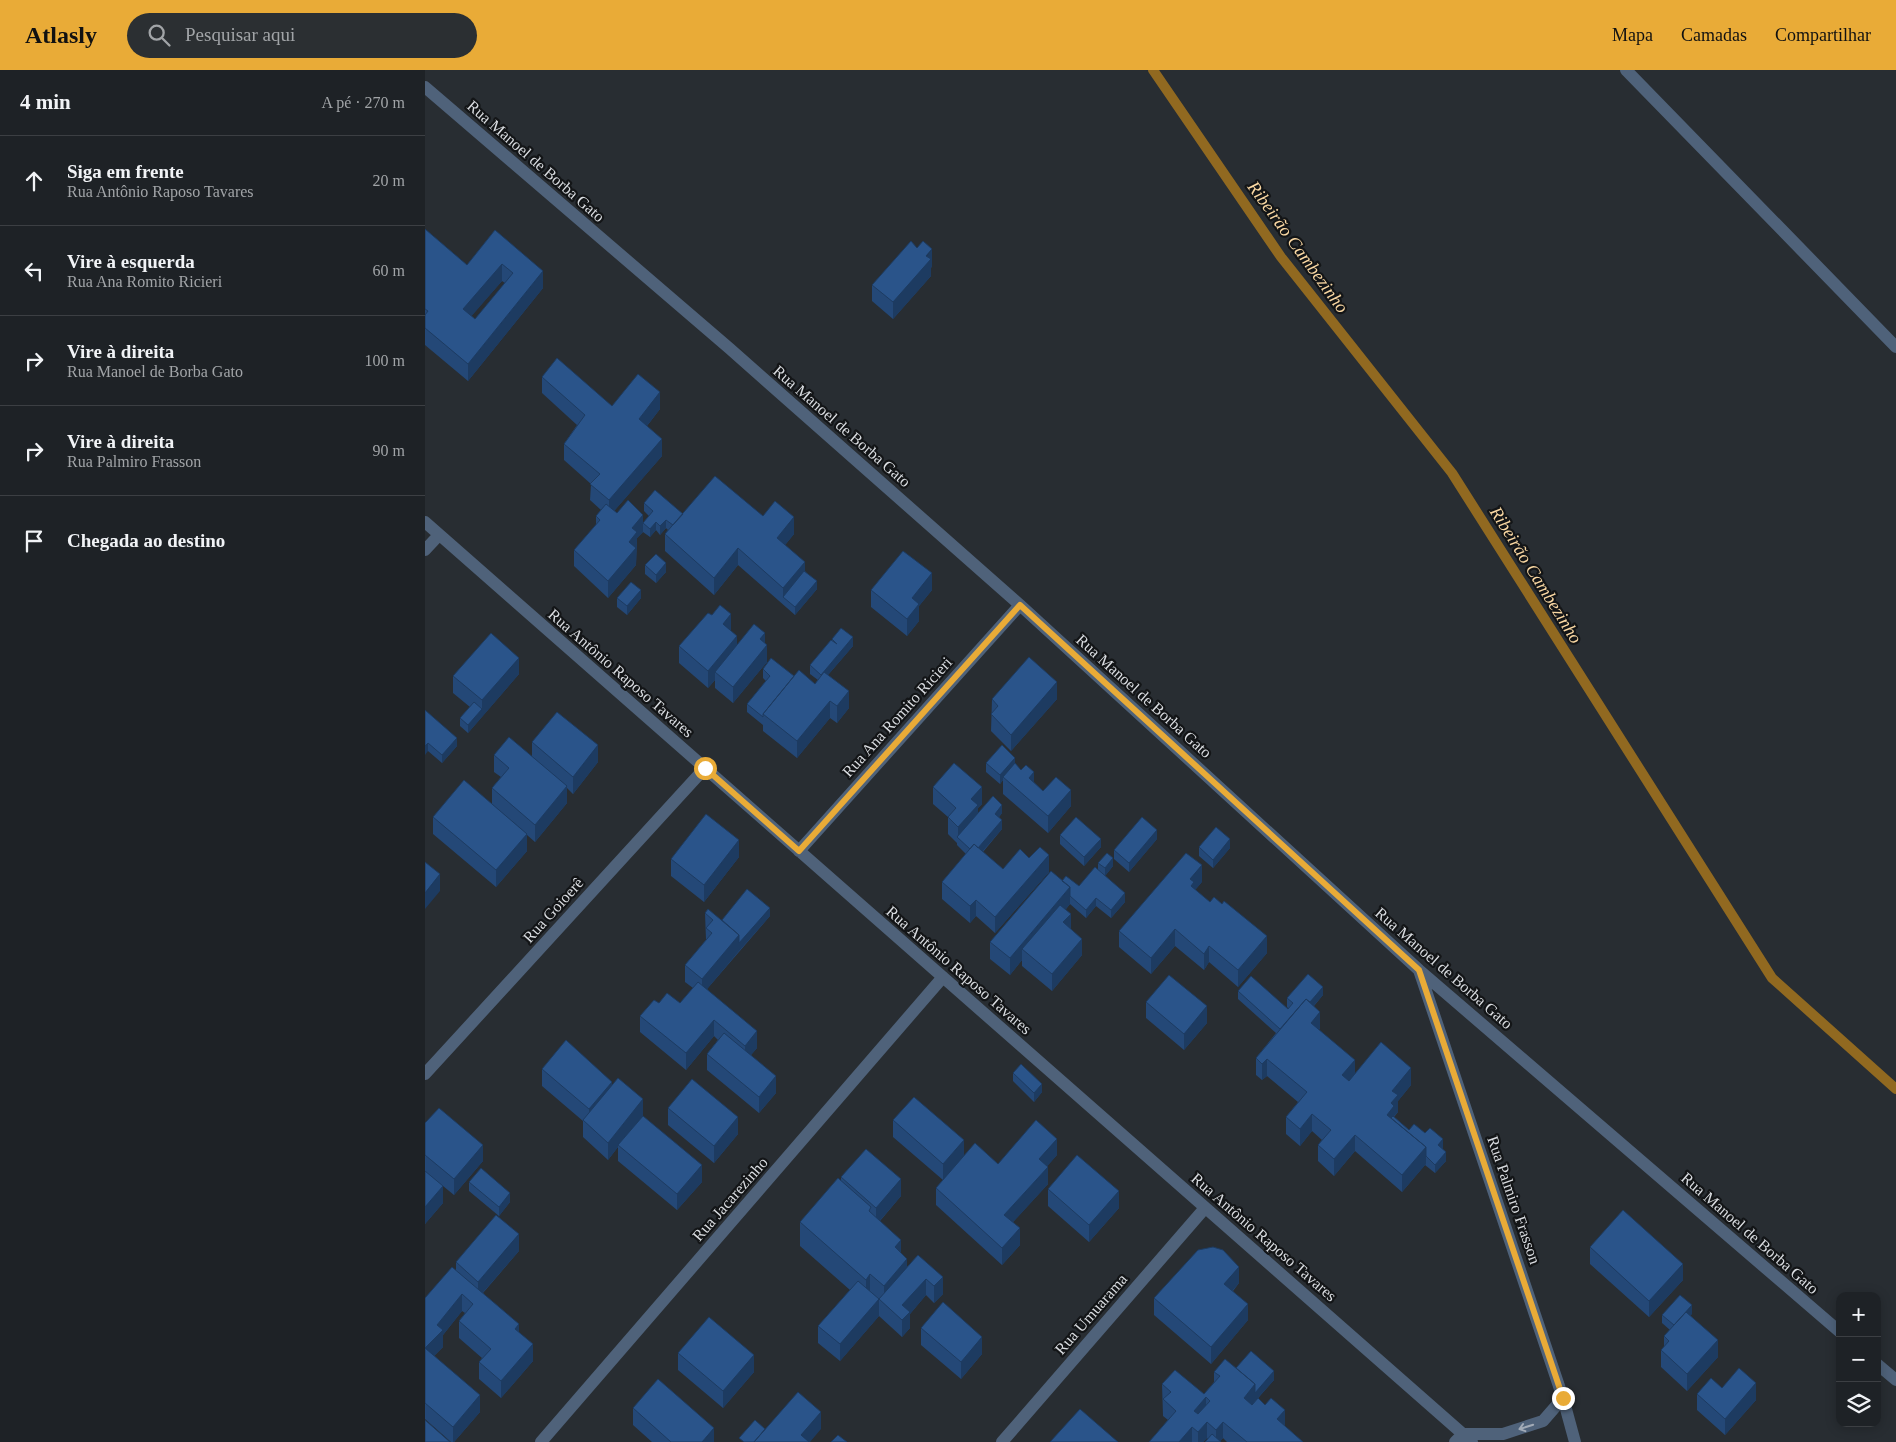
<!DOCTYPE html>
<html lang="pt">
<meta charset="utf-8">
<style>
body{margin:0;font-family:"Times New Roman",serif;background:#2b2f32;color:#f1f3f6}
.controls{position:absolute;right:15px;bottom:15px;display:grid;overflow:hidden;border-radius:10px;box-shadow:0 2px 12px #0003}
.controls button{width:45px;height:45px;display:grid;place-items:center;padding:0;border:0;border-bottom:1px solid #3c3f43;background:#1e2226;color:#f1f3f6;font:25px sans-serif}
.stop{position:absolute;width:15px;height:15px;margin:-11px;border:4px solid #e9ab37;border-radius:50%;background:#fff}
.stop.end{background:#e9ab37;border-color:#fff;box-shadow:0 1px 5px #0008}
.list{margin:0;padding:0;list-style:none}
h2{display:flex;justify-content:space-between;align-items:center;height:65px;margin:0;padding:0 20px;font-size:21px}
h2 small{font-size:16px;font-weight:400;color:#a1a4a7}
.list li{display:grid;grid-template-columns:32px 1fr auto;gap:15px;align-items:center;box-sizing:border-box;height:90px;padding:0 20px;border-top:1px solid #3c3f43}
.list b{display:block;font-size:19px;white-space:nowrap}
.list p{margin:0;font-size:16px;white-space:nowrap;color:#a1a4a7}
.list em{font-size:16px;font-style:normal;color:#a1a4a7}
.icon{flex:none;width:28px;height:28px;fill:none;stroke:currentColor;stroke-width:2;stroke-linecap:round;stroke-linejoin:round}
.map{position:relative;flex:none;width:1471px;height:1372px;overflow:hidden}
header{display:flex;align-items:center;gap:30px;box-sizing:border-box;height:70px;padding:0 25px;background:#e9ab37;color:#111}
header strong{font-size:24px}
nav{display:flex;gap:28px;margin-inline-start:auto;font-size:18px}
.search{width:350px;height:45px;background:#2b2f32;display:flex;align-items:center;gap:12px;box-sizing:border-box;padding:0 18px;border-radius:28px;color:#a1a4a7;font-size:19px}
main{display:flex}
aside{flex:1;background:#1e2226}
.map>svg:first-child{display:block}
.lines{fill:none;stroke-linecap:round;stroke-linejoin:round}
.stream{stroke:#916920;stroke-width:10}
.lane{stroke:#4f627a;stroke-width:12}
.street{stroke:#4f627a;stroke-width:12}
.wall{fill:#244877;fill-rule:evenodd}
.shaded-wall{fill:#1d3b61}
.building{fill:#2a548a;stroke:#1d3b61;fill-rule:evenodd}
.oneway{stroke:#a2abb7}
.route{stroke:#e9ab37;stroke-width:6}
.labels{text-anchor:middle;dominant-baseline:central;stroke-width:4.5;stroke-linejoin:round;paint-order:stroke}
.street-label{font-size:16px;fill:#d9dce0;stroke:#131517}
.water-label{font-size:18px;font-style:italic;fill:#fad8a3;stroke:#131517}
</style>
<header>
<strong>Atlasly</strong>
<div class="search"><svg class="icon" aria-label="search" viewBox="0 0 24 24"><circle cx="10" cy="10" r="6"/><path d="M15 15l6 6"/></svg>Pesquisar aqui</div>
<nav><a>Mapa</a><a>Camadas</a><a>Compartilhar</a></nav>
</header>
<main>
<aside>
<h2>4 min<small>A pé · 270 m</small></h2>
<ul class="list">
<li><svg class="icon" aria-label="ahead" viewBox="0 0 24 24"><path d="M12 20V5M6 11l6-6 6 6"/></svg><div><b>Siga em frente</b><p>Rua Antônio Raposo Tavares</p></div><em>20 m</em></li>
<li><svg class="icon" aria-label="left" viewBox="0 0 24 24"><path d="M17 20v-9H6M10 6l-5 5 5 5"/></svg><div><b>Vire à esquerda</b><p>Rua Ana Romito Ricieri</p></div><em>60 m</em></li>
<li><svg class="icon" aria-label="right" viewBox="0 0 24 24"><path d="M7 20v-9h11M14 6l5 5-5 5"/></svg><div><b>Vire à direita</b><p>Rua Manoel de Borba Gato</p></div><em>100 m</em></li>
<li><svg class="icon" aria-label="right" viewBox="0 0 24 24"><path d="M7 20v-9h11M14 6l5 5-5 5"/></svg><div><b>Vire à direita</b><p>Rua Palmiro Frasson</p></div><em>90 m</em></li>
<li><svg class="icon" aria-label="arrive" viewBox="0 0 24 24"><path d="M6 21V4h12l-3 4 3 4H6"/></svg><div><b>Chegada ao destino</b></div></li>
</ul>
</aside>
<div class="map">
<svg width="1471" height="1372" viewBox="0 0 1471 1372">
<rect width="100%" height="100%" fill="#282d32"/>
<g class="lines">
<path class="stream" d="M728,0L856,187L1027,403L1347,908L1471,1019"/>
<path class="lane" d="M1201,0L1471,277"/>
<path class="street" d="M0,17L304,278L595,535L994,900L1415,1262
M0,452L1047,1372
M0,480L14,465
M374,781L595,535
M994,900L1138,1328L1150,1372
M0,1004L280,698
M1452,1294L1471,1310
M116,1372L518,907
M577,1372L780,1138
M1030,1372L1038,1364H1078L1118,1351L1138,1328"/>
</g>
<path class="wall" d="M0,159L42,195L70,160L118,218L43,311L0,275ZM77,211L80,213L50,249L46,246Z
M507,196L506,198V206L468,249L447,231V215Z
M117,307L187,336L235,339L222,356L237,386L189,441L192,443L218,453L224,446L219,441V433L258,444L338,446L369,464L360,475L380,501L392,519L370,545L313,495L289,525L240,481V464L243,460L241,458L235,465L231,460L225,467L218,462L212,468L211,495L183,528L149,496V480L171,455V446L176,440L165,430L166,414L139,390V374L152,355L117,323Z
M220,495L241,502L231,513L220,504Z
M446,520H507L494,536V551L482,566L446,537Z
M192,528H216L202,545L192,537Z
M306,561L312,574L340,573L342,592L308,633L290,618V610L283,618L254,593V576Z
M407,569L428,576L403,605L424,638L412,653L405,648L372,688L338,661V655L322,642V634L341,611L338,608V599L369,606L390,614L393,610L385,604V595L407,571Z
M94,604L43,663L35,656V648L45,637L28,623V606Z
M567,629H632L586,681L566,661Z
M0,640L32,676L17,693L3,681Z
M107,672L173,692L148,724L142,718V733L110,772L102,765V781L71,817L8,764V747L67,734V718L76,707L69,702V685L107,686Z
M561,693L590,694L618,721L646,736L623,763L578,724V710L575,714L561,702Z
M508,717L557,734L553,738V743H577L574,747L577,759L558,782L578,799L604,788L624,802L570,863L551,846L545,853L517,829V812L541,784L532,775V773L523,764V747L508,734Z
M635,765L676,777L659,796L635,774Z
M732,769L704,802L689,789V780Z
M774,777L805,778L788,798L774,786Z
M314,787L279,832L246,806V789Z
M673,793L688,796L680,806L700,832L686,848L671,836L661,848L645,834L641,839L646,859L657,885L627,921L597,896V890L585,905L565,889V872L637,811L654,816L673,800Z
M777,812L770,820L842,883L813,917L784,892L779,900L750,876L726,904L694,877V861Z
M280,843L297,850L345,846L282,919L332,978L326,985L351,1023L334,1043L282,1000V984L293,970L289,966L261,1000L215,962V946L234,933H255L268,918L260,912V895L281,870Z
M813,921L863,939V938L862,937V928L898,925L889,936L895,958L894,960L930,1004L986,1015L973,1031V1042L969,1047L984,1060L1018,1078L1017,1079L1021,1091L1010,1103L1000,1095L977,1122L930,1081L909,1106L893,1091V1075L897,1070L887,1061L875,1076L861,1064V1047L873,1032L842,1006L837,1010L831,1005V988L851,963L813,929Z
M721,932L782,953L759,980L721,948Z
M117,999L187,1016L218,1046L277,1112L252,1140L193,1091V1077L183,1090L158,1067V1051L117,1016Z
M588,1003L617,1022L609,1032L588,1011Z
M243,1038L313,1064L289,1093L243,1055Z
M468,1050L539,1086L573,1094L632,1085L622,1096L623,1114L588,1152L595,1175L577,1195L511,1135V1118L518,1110L468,1067Z
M0,1053L58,1091L29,1125L18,1116V1133L0,1154Z
M416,1107L476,1126L455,1151L476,1184L482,1197L493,1185L518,1224L509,1233L501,1225L485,1244V1258L477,1267L454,1246V1236V1246L415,1291L393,1273V1256L425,1220L375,1176V1152L416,1112Z
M44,1112L85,1132L74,1146L44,1121Z
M623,1119L694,1138L664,1172L623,1136Z
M1165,1177L1258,1210L1224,1247L1165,1194Z
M94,1181L58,1223L94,1263L108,1291L76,1328L54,1309V1292L57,1288L34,1268V1251L40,1243L37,1241L18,1265V1277L9,1286L55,1342L29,1372H26L0,1349V1228L31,1200V1192Z
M814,1213L808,1221L823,1250L786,1294L729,1245V1228Z
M1267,1244L1265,1245L1293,1287L1262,1321L1236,1297V1280L1239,1277V1266L1245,1260L1237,1253V1245Z
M496,1258L557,1284L536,1309L496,1275Z
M253,1283L329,1302L298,1338L253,1300Z
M811,1298L849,1310L827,1335L860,1356L878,1372H802L798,1368L795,1371L783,1369L782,1368L778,1372H724L743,1350L738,1346L737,1314L779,1324L789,1312V1302Z
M1272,1324L1331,1330L1300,1365L1272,1340Z
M208,1338L289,1372H227L208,1355Z"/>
<path class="shaded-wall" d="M507,179V196L506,198V206L468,249V232Z
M77,194V211L38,256V239Z
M118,201V218L43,311V294Z
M235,322V339L214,366V349Z
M237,369V386L184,447V430Z
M218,445V462L212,468L211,495L183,528V511L204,472L207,458Z
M369,447V464L352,485V468Z
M241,450V458L235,465V456Z
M231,452V460L225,467V459Z
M313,478V495L289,525V508Z
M380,492V508L358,527V518Z
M241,493V502L231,513V505Z
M507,503V520L494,536V551L482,566V549L487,528Z
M392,511V519L370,545V537Z
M216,520V528L202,545V536Z
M306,544V561L298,554Z
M340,563V578L342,575V592L308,633V617L335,569Z
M312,566V583L290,602V610L283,618V601Z
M428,567V576L396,613V605Z
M94,588V604L57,647V630Z
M632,612V629L586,681V665Z
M424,621V638L412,653V636Z
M405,631V648L372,688V671Z
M57,639V647L43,663V655Z
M32,668V676L17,693V685Z
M3,673V681L0,685V676Z
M173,675V692L148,724V707Z
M590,688V696L578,707V710L575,714V705Z
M609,702V718L604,708Z
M142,716V733L110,772V755Z
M557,717V734L553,738V751L533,768V757L546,729Z
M646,720V736L623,763V746Z
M577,735V743L570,752V744Z
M577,750V759L549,791V783Z
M732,760V769L704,802V793Z
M102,764V781L71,817V800Z
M676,769V777L659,796V787Z
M805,769V778L788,798V790Z
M314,770V787L279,832V815Z
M624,785V802L570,863V847Z
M688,788V796L680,806V798Z
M777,795V812L769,821L766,833L765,809Z
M15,804V821L0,839V823Z
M645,817V834L603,884L597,879V890L585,905V888Z
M700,823V832L686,848V840Z
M671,828V836L661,848V840Z
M551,830V846L545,853V836Z
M345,838V846L314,881V873Z
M646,844V861L638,852Z
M750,859V876L726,904V888Z
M314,865V881L277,925V909Z
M842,866V883L813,917V900Z
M657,869V885L627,921V904Z
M784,876V892L779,900V884Z
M898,917V925L859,970V962Z
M782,936V953L759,980V964Z
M895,942V958L886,969V953Z
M289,950V966L261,1000V983Z
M332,961V978L320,992V976Z
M842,989V1006L837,1010V994Z
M930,990V1007L917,1022V1005Z
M986,998V1015L973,1031V1042L969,1046V1053L962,1045L967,1021Z
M351,1006V1023L334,1043V1027Z
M187,1012V1028L164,1055V1039Z
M617,1014V1022L609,1032V1023Z
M218,1029V1046L193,1075V1077L183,1090V1073Z
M887,1044V1061L875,1076V1059Z
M313,1047V1064L289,1093V1076Z
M930,1065V1081L909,1106V1089Z
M632,1069V1085L614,1106V1089Z
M1018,1069V1078L1013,1084V1075Z
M539,1070V1087L518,1110V1094Z
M58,1075V1091L29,1125V1109Z
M1001,1077V1094L977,1122V1105Z
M1021,1082V1091L1010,1103V1095Z
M277,1095V1112L252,1140V1124Z
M623,1097V1114L579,1162V1145Z
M476,1109V1126L451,1155V1138Z
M18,1116V1133L0,1154V1137Z
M694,1121V1138L664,1172V1155Z
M85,1123V1132L74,1146V1137Z
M595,1158V1175L577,1195V1178Z
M94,1164V1181L53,1228V1212Z
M476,1170V1194L470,1177Z
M482,1189V1214L459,1234V1216Z
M1258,1194V1210L1224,1247V1231Z
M814,1197V1213L799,1230V1214Z
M445,1204V1229L441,1235V1210Z
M518,1207V1224L509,1233V1216Z
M501,1209V1225L485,1244V1258L477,1267V1235Z
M37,1224V1241L18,1265V1277L0,1295V1278L12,1255Z
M454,1229V1246L415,1291V1274Z
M823,1234V1250L786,1294V1277Z
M1267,1235V1244L1249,1264V1255Z
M94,1254V1270L90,1259Z
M557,1267V1284L536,1309V1292Z
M1293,1270V1287L1262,1321V1304Z
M108,1274V1291L76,1328V1311Z
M329,1285V1302L298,1338V1321Z
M849,1301V1310L830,1331V1323Z
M1331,1313V1330L1300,1365V1349Z
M830,1314V1331L819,1345V1328Z
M55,1325V1342L29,1372H28V1357Z
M781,1327V1344L769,1358V1341Z
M860,1340V1357L852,1349Z
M396,1342V1359L385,1372H376V1365Z
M782,1352V1368L778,1372H773V1362Z
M798,1352V1368L795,1372H791V1360Z
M767,1357V1372H754Z
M289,1358V1372H277Z"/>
<path class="building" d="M0,159L42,195L70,160L118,201L43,294L0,258V245L3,241L0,239ZM77,194L88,203L50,249L38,239Z
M486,171L492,178L498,171L507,179L501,186L506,189L468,232L447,215Z
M132,288L187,336L213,304L235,322L214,349L237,369L184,430L165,414L175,404L139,374L160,345L117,307Z
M290,406L338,446L350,431L369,447L352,468L380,492L358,518L313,478L289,508L240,464Z
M230,420L258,444L248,455L241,450L235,456L231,452L225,459L218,453L228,441L219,433Z
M203,430L218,445L207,458L212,462L204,472L211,478L183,511L149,480L175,450L171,446L181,434L192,443Z
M478,481L507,503L487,528L494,534L482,549L446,520Z
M231,484L241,493L231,505L220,495Z
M379,501L392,511L370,537L358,527Z
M206,512L216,520L202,536L192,528Z
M295,535L306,544L298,554L312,566L283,601L254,576L283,543L287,545Z
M329,554L340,563L335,569L342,575L308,617L290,602Z
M416,558L428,567L396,605L385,595L406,570L412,574L407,569Z
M66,563L94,588L57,630L28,606Z
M604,587L632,612L586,665L566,644L573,636L567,629Z
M346,588L369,606L338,644V647L322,634L345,606L338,599Z
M374,600L390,614L399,602L424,621L412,636L405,631L372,671L338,644Z
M49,632L57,639L43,655L35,648Z
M0,640L32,668L17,685L3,673L0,676Z
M132,642L173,675L148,707L107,672Z
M84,667L142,716L110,755L67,718L84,698L69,685Z
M577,675L590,688L575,705L561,693Z
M529,693L557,717L546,729L553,735L533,757L523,747L531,738L508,717Z
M590,693L596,700L601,695L609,702L604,708L618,721L631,707L646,720L623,746L578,707Z
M39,710L102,764L71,800L8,747Z
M568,726L577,735L570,744L577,750L553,778L549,774L545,779L532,767Z
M281,744L314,770L279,815L246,789Z
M651,747L676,769L659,787L635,765Z
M717,747L732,760L704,793L689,780Z
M791,757L805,769L788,790L774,777Z
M549,774L578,799L595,779L604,788L615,777L624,785L570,847L551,830L545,836L517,812Z
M682,783L688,788L680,798L673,793Z
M761,783L777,795L765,809L769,812L766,816L785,832L789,827L797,834L799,831L842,866L813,900L784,876L779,884L750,859L726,888L694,861Z
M0,792L15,804L0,823Z
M670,797L700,823L686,840L671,828L661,840L645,826V817L637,811L641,806L654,816Z
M626,801L645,817L585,888L565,872Z
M322,819L345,838L314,873V865L297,850Z
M635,835L646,844L638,852L657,869L627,904L597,879Z
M283,839L314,865L277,909L260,895L287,863L281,858L288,850L280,843Z
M883,904L898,917L885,932L881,929L855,959L813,921L826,906L863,939L868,933L862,928Z
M744,905L782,936L759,964L721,932Z
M273,912L332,961L320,976L289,950L261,983L215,946L229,930L234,933L242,923L255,933Z
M881,929L895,942L886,953L930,990L917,1005L924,1011L956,972L986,998L967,1021L973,1025L966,1033L969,1036L962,1045L1001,1077L977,1105L930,1065L909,1089L893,1075L906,1060L887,1044L875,1059L861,1047L882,1022L842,989L837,994L831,988Z
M299,963L351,1006L334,1027L282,984Z
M141,970L187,1012L164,1039L117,999Z
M596,994L617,1014L609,1023L588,1003Z
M193,1008L218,1029L183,1073L158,1050Z
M267,1009L313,1047L289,1076L243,1038Z
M489,1027L539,1070L518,1094L468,1050Z
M14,1038L58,1075L29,1109L0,1085V1053Z
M218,1046L277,1095L252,1124L193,1075Z
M968,1046L984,1060L989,1054L1000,1063L1005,1058L1018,1069L1013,1075L1021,1082L1010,1095L1001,1086V1077L966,1048Z
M611,1050L632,1069L614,1089L623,1097L579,1145L595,1158L577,1178L511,1118L550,1073L573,1094Z
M441,1079L476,1109L451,1138L416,1107Z
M652,1085L694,1121L664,1155L623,1119Z
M56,1098L85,1123L74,1137L44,1112Z
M0,1101L18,1116L0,1137Z
M413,1108L446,1137L444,1141L476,1170L470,1177L482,1189L459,1216L445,1204L441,1210L375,1152Z
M1198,1140L1258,1194L1224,1231L1165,1177Z
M71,1145L94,1164L53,1212L31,1192Z
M788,1177L798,1180L814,1197L799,1214L823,1234L786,1277L729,1228L773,1180Z
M493,1185L518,1207L509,1216L501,1209L477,1235L485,1242L477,1250L454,1229Z
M27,1197L94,1254L90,1259L108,1274L76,1311L54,1292L66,1279L34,1251L48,1234L37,1224L12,1255L18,1260L0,1278L55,1325L28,1357L0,1333V1228Z
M433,1211L454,1229L415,1274L393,1256Z
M1255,1225L1267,1235L1249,1255L1237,1245Z
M518,1232L557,1267L536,1292L496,1258Z
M1261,1242L1293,1270L1262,1304L1236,1280L1244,1271L1239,1266Z
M284,1247L329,1285L298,1321L253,1283Z
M826,1281L849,1301L830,1323V1314L811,1298Z
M800,1289L830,1314L819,1328L827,1335L833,1328L840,1335L846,1328L860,1340L852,1349L878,1372H822L798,1352L791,1360L782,1352L773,1362L767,1357L754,1372H724L751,1341L738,1329L746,1322L737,1314L750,1300L779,1324L795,1306L789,1302ZM781,1327L785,1331L773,1344L769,1341Z
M1314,1298L1331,1313L1300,1349L1272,1324L1286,1308L1297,1318Z
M233,1309L289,1358L277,1372H246L208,1338Z
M373,1322L396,1342L376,1365L384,1372H329Z
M655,1339L693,1372H625Z
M0,1350L25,1372H0Z
M330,1350L340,1359L329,1372H319L314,1368Z
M787,1364L796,1372H780Z
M413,1365L422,1372H406Z"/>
<defs><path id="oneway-shaft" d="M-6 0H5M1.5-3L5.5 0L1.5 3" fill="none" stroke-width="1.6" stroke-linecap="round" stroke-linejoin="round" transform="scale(1.25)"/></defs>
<use class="oneway" href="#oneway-shaft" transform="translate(1101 1357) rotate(162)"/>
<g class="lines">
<path class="route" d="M280,698L374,781L595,535L994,900L1138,1328"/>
</g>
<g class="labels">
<g class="street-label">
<text transform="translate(111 91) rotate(41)">Rua Manoel de Borba Gato</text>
<text transform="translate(417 356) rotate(41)">Rua Manoel de Borba Gato</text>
<text transform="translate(196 603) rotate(41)">Rua Antônio Raposo Tavares</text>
<text transform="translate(719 626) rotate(42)">Rua Manoel de Borba Gato</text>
<text transform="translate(472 647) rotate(-48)">Rua Ana Romito Ricieri</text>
<text transform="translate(128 840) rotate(-48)">Rua Goioerê</text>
<text transform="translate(1019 898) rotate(41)">Rua Manoel de Borba Gato</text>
<text transform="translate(534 900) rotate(41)">Rua Antônio Raposo Tavares</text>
<text transform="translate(305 1129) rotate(-49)">Rua Jacarezinho</text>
<text transform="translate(1089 1130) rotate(71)">Rua Palmiro Frasson</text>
<text transform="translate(1325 1163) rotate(41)">Rua Manoel de Borba Gato</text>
<text transform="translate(839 1167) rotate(41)">Rua Antônio Raposo Tavares</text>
<text transform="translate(666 1244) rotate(-49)">Rua Umuarama</text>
</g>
<g class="water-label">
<text transform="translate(873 177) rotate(54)">Ribeirão Cambezinho</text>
<text transform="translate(1111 505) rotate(58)">Ribeirão Cambezinho</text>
</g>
</g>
</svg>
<div class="controls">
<button>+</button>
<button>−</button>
<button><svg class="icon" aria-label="layers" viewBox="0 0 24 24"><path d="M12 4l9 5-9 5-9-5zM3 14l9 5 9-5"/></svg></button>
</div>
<div class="stop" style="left:280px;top:698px"></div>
<div class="stop end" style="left:1138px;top:1328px"></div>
</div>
</main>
